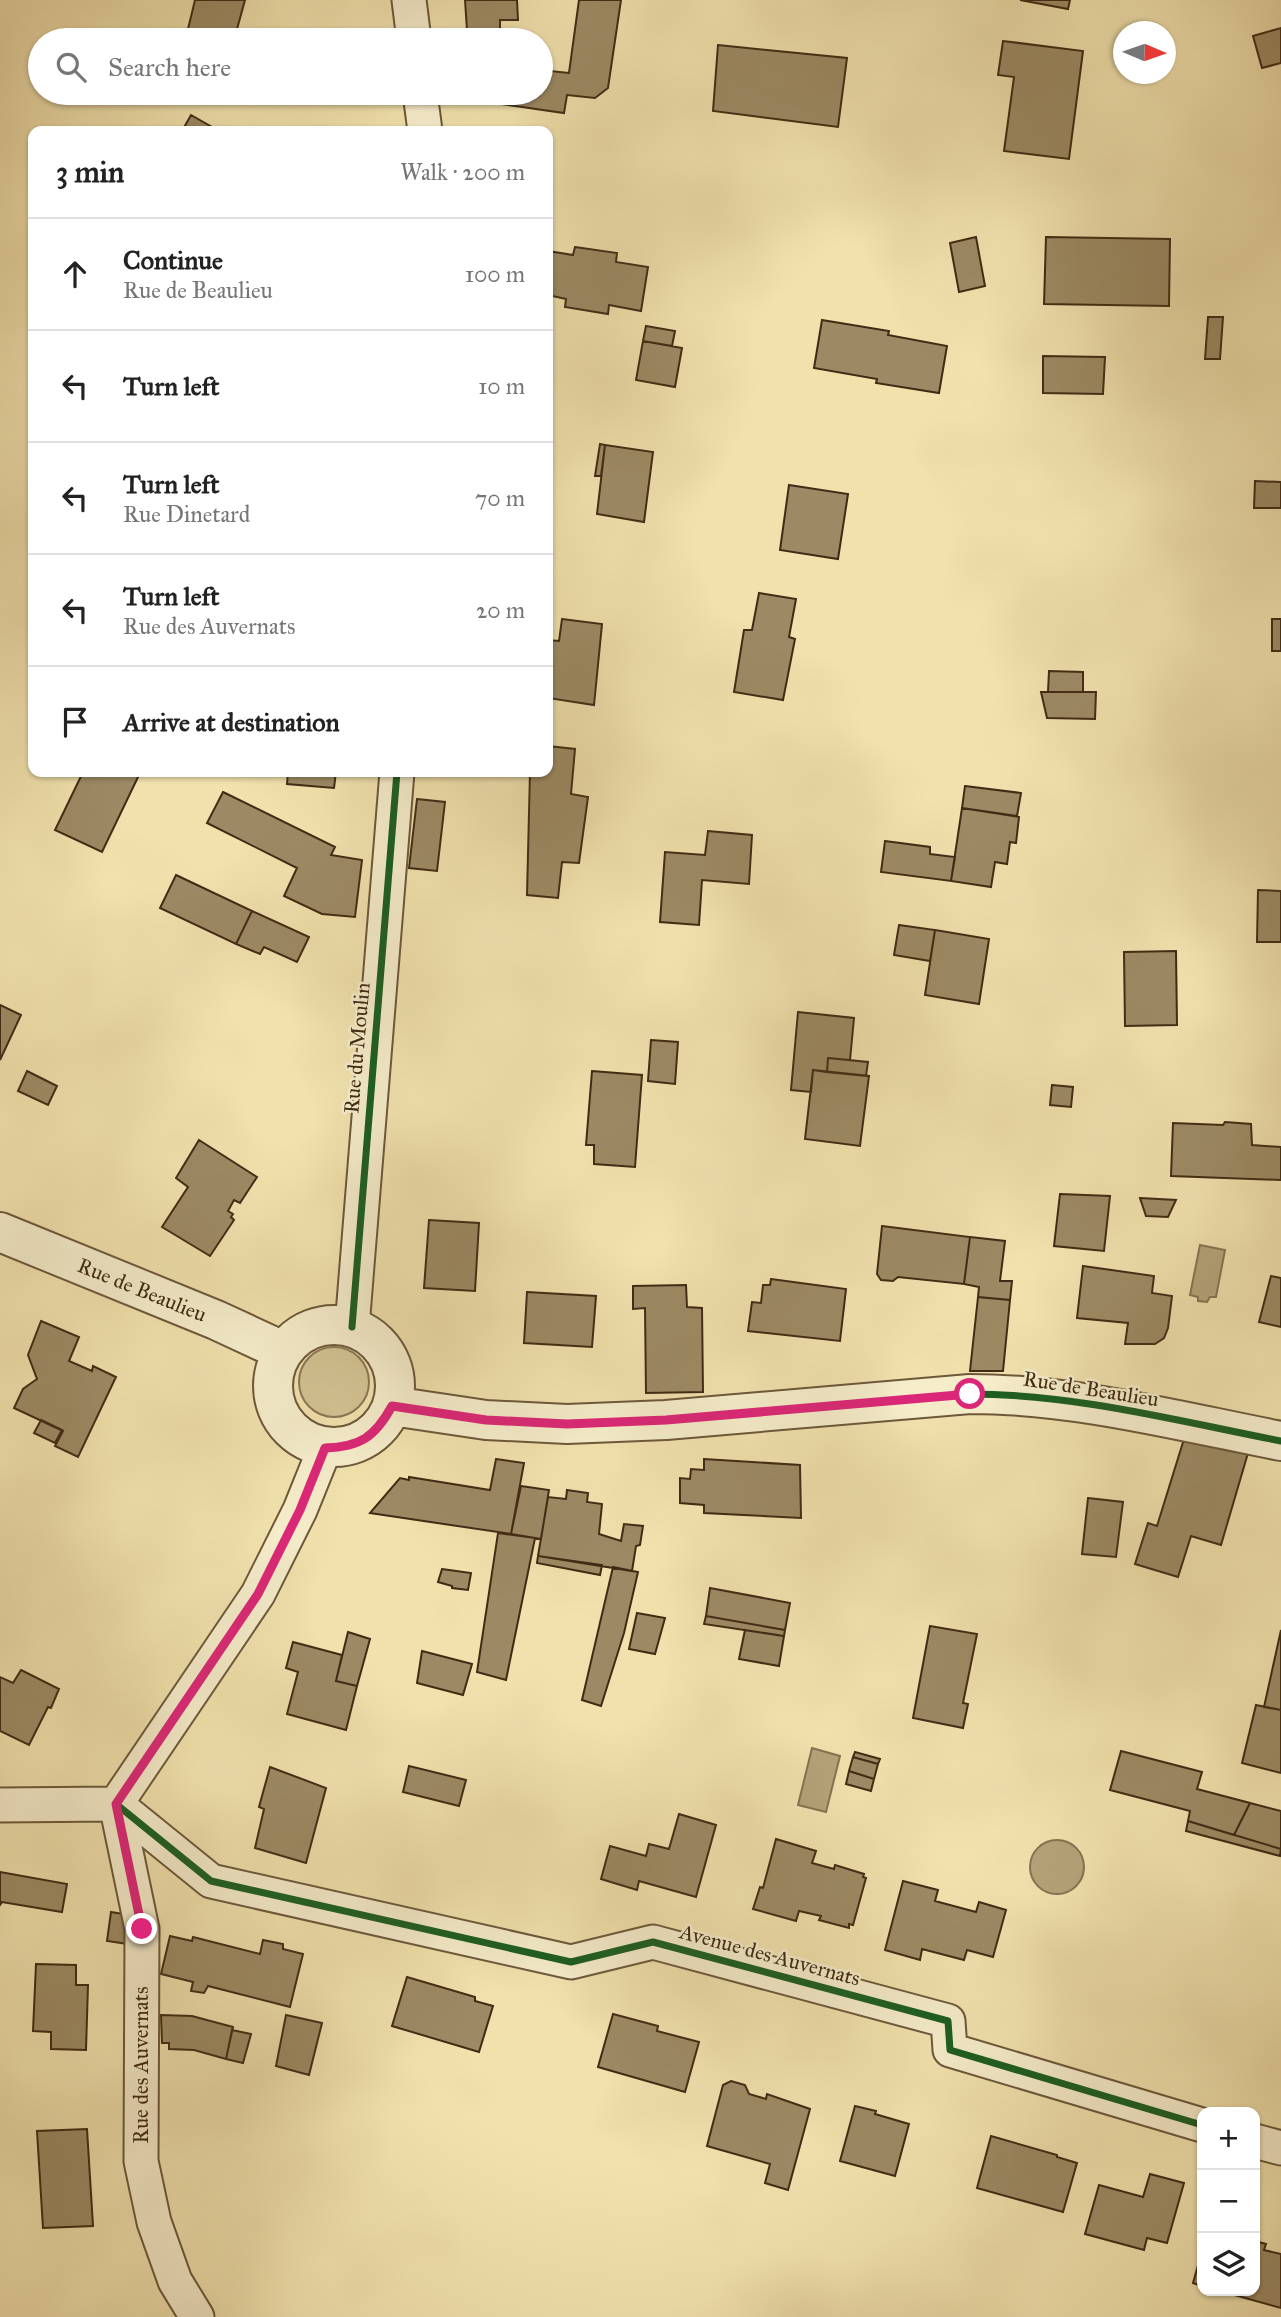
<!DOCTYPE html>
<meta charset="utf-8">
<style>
body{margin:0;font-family:"IM FELL Great Primer",serif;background:#f6f6f6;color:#222}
.controls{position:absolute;right:21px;bottom:21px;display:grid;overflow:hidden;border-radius:14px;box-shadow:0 2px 5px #0004}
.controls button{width:63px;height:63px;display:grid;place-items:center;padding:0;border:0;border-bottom:2px solid #e0e0e0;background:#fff;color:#222;font:35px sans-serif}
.compass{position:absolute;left:1113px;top:21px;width:63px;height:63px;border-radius:50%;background:#fff;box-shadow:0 2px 5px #0004;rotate:92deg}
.stop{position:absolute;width:21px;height:21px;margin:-16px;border:5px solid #db2777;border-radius:50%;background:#fff}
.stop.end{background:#db2777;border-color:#fff;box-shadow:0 2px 7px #0008}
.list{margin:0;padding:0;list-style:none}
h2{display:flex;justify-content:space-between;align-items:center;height:91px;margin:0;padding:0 28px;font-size:30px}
h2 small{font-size:23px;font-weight:400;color:#767676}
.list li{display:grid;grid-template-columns:46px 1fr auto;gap:21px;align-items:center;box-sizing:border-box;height:112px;padding:0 28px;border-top:2px solid #e0e0e0}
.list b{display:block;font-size:26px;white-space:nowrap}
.list p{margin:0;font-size:23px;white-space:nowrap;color:#767676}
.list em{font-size:23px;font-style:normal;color:#767676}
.icon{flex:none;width:38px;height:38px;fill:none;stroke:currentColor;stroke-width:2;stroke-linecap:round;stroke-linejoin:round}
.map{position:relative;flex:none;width:1281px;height:2317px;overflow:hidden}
.search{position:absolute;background:#fff;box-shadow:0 2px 5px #0004;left:28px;top:28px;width:525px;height:77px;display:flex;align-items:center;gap:18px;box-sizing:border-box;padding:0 24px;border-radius:38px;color:#767676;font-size:26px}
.panel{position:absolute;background:#fff;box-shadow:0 2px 5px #0004;left:28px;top:126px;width:525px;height:651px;border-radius:14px}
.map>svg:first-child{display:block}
.green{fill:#d2c293;stroke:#8a7654;stroke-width:2}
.water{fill:#b4a379;stroke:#867351;stroke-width:2}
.building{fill:#9c8a64;stroke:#412b14;stroke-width:2}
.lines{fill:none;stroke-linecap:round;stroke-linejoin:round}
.minor-casing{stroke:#6d583a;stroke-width:37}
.tertiary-casing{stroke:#6d583a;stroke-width:42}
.minor{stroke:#f5ecca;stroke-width:33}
.tertiary{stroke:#f5ecca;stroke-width:38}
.cycleway-casing{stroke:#f5ecca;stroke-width:11}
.cycleway{stroke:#1b5e20;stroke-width:7}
.route{stroke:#db2777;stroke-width:9}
.labels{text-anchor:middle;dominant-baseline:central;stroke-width:5;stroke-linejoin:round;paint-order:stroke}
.street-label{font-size:21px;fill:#412b14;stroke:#f5ecca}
</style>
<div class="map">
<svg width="1281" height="2317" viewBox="0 0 1281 2317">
<rect width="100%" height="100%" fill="#f0e1ad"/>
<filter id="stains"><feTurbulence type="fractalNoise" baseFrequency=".00286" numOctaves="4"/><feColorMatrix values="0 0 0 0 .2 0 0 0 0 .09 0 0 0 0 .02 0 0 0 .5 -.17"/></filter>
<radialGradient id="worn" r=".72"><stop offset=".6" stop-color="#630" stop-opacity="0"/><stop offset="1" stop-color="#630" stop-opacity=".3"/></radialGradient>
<path class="green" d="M299 1382a35 35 0 1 1 70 0a35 35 0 1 1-70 0Z"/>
<path class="water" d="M1200,1245L1225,1250L1216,1297H1210L1207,1302L1198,1301V1297L1190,1295Z
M812,1748L840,1756L826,1812L798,1805Z
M1030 1867a27 27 0 1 1 54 0a27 27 0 1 1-54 0Z"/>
<path class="building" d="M195,0H245L234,40L188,29Z
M465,0H517L518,20H500V29L467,30Z
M579,0H621L608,88L595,98L567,95L564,113L494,103L495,93H541V70L569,73Z
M1020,0H1070L1068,9Z
M1281,28V63L1262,68L1253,36Z
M1003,41L1083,51L1069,159L1004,151L1014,77L998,75Z
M718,45L847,58L838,127L713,111Z
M191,115L219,131H182Z
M976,237L985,286L959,292L950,243Z
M1046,237L1170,239L1169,306L1044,304Z
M575,247L617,253L616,262L648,267L641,311L609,305L608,314L565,307L566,299L548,295V251L573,255Z
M1208,317H1223L1220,359H1205Z
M822,320L889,331L888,335L947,346L939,393L876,383L877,379L814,368Z
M646,326L675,331L672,346L643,341Z
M643,341L682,348L675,387L636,380Z
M1043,356L1105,357L1103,394L1043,393Z
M600,444L605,445L601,476H595Z
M605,445L653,452L644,522L597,514Z
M1255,481L1281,482V508H1254Z
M789,485L848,494L838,559L780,550Z
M759,593L796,599L789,637L795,639L783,700L734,692L744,630H752Z
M562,619L602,624L594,705L548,698V640L559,641Z
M1272,619H1281V651H1272Z
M1049,671L1083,672V692H1048Z
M1041,692H1096L1095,719L1047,718Z
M548,746L575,749L571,794L588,797L579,863L562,862L558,898L527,895L530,772H548Z
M83,772H132L139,775L102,852L55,830Z
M288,772H336L334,788L287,784Z
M965,786L1021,793L1017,816L962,808Z
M223,792L335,847L331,855L362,860L355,917L322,914L284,896L297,868L207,823Z
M417,799L445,802L437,871L409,868Z
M962,808L1019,817L1016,843L1010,842L1007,864L995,862L991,887L951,881Z
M708,831L752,835L749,884L702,880L699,925L660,922L665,852L705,855Z
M885,841L930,847V854L955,857L951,881L881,872Z
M176,875L252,911L236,944L160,908Z
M1258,890L1281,891V942H1257Z
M252,911L309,937L297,962L264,947L260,954L236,944Z
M899,925L935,930L930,961L894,955Z
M935,930L989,939L979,1004L925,995Z
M1176,951L1177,1025L1125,1026L1124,952Z
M0,1005L21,1015L0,1060Z
M798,1012L854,1018L850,1060L828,1058L827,1072L813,1070L811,1092L791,1090Z
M651,1040L678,1042L675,1084L648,1081Z
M828,1058L868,1062L866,1076L827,1072Z
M813,1070L869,1076L860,1146L805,1139Z
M27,1071L57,1086L48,1105L18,1091Z
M592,1071L642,1075L635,1167L594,1164V1145H586Z
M1052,1085L1073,1087L1071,1107L1050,1105Z
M1225,1122L1251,1124L1252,1145L1281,1147V1180L1171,1176L1173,1123L1223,1125Z
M199,1140L257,1177L240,1203L234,1200L228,1211L233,1214L231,1217L234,1220L210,1256L162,1227L188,1187L176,1178Z
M1060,1194L1110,1196L1104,1251L1054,1246Z
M1140,1198L1176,1200L1168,1217L1146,1216Z
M429,1220L479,1223L475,1291L424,1288Z
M882,1226L970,1237L964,1284L898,1277L893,1281L881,1280L877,1274Z
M970,1237L1005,1241L1000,1281H1012L1010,1300L978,1297L979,1287L964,1284Z
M1083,1266L1154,1276L1152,1293L1172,1296L1168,1328L1164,1338L1155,1344H1125L1128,1323L1077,1318Z
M1271,1276L1281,1278V1327L1259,1322Z
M771,1279L846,1289L840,1341L748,1331L752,1302L761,1303L763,1285H770Z
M686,1285L687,1307L702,1308L703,1392L646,1393L645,1308L633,1309V1286Z
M527,1292L596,1296L592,1347L524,1343Z
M978,1297L1010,1300L1003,1371H970Z
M41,1321L79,1337L69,1361L92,1371L93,1366L116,1377L78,1457L55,1446L63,1431L14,1408L23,1389L37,1379L28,1355Z
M41,1420L62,1430L55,1443L34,1433Z
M1184,1439L1248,1453L1221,1545L1191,1536L1178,1577L1135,1564L1148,1523L1157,1526Z
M496,1459L524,1463L511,1534L370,1513L400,1478L409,1480V1477L490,1490Z
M704,1459L800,1465L801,1518L704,1513V1505L680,1503V1478L690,1479L691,1469L704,1470Z
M521,1486L549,1490L541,1539L511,1534Z
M567,1490L588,1493L587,1502L602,1504L599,1534L621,1541L624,1524L643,1526L640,1545L636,1546L632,1571L538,1556L548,1497L566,1499Z
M1088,1498L1123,1502L1116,1557L1082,1554Z
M498,1533L535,1538L506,1680L477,1672Z
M538,1556L602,1565L600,1575L537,1563Z
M613,1567L638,1572L624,1633L601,1706L582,1700Z
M442,1569L471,1573L468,1590L452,1588V1586L438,1582Z
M710,1588L790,1603L785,1630L706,1616Z
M637,1613L665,1618L655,1654L629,1649Z
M706,1616L785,1630L784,1636L704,1624Z
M930,1626L977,1634L963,1703L968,1704L963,1728L913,1718Z
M745,1630L784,1636L779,1666L739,1659Z
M1281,1630V1710L1264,1707Z
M348,1632L370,1639L357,1686L336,1681Z
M293,1642L342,1655L336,1681L357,1686L346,1730L287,1714L298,1672L286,1668Z
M422,1651L472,1664L463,1695L417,1683Z
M21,1670L59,1689L51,1708L48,1707L29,1745L0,1731V1677L13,1683Z
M1256,1705L1281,1710V1773L1242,1763Z
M1121,1751L1202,1772L1197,1789L1250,1803L1234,1835L1188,1821L1190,1811L1110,1790Z
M855,1752L880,1759L878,1764L853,1757Z
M853,1757L878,1764L874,1779L849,1771Z
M409,1766L466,1780L459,1806L403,1792Z
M270,1767L326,1788L306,1863L255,1848L264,1809L259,1807Z
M849,1771L874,1779L871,1791L846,1784Z
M1250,1803L1281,1811V1849L1234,1835Z
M679,1814L716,1825L696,1897L639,1881L637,1890L601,1879L610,1846L646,1856L649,1844L669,1849Z
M1188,1821L1281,1849L1280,1856L1186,1831Z
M776,1839L816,1851L812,1863L834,1869L835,1865L864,1874L863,1877L866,1878L853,1925L849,1924V1928L819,1920L821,1916L799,1911L796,1921L753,1909L760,1887L763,1888Z
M0,1872L67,1884L62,1912L2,1902L0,1905Z
M903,1881L938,1890L935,1901L976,1912L979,1902L1006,1910L993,1957L967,1950L964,1960L922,1949L920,1960L885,1950Z
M111,1912L130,1915L128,1944L107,1941Z
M170,1936L192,1941L193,1937L260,1954L263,1940L283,1944V1949L303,1954L290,2007L208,1986L204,1993L191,1991L193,1982L161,1974Z
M36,1964L76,1965V1985H88L86,2050L51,2049V2032L33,2031Z
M407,1977L475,1997V2001L493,2006L479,2052L392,2026Z
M613,2014L658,2026L657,2031L699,2042L685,2092L598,2067Z
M161,2015L192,2016L233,2027L226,2059L194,2050L169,2049V2043H162Z
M286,2015L322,2023L309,2075L276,2066Z
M232,2030L251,2034L243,2063L226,2059Z
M731,2081L745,2085L749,2094L766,2099L767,2094L810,2109L788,2190L765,2183L770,2164L707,2146L723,2085Z
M855,2106L876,2111L875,2114L909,2124L895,2176L840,2161Z
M87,2129L93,2226L43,2228L37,2131Z
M991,2136L1057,2155V2157L1077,2163L1063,2212L977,2188Z
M1150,2174L1184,2183L1167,2243L1147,2238L1144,2250L1085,2234L1099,2185L1143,2197Z
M1255,2241L1266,2244L1264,2250L1281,2254V2308L1220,2291H1255Z
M1202,2251V2286L1193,2283Z"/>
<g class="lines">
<defs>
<path id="minor" d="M409,0L414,40
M420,93L425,131
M352,1327L397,772
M116,1804L211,1881L571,1962L653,1942L948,2021L950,2050L1202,2125
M116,1804L142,1929L141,2161L154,2222L175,2281L197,2317
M116,1804L258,1594L300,1510L325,1448
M0,1805L116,1804
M1255,2141L1281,2148"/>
<path id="tertiary" d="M0,1232L216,1320L283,1351
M273 1386a61 61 0 1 1 122 0a61 61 0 1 1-122 0Z
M392,1406L486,1420L567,1424L666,1420L970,1394C1075,1394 1178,1421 1281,1441"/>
</defs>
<use href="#minor" class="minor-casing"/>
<use href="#tertiary" class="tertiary-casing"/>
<use href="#minor" class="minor"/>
<use href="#tertiary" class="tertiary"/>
<defs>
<path id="cycleway" d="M352,1327L397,772
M392,1406L486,1420L567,1424L666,1420L970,1394C1075,1394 1178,1421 1281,1441
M116,1804L211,1881L571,1962L653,1942L948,2021L950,2050L1202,2125"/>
</defs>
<use href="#cycleway" class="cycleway-casing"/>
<use href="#cycleway" class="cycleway"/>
</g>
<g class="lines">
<path class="route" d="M142,1929L116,1804L258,1594L300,1510L325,1448C360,1447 375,1437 392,1406L486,1420L567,1424L666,1420L970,1394"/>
</g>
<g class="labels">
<g class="street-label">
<text transform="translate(357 1048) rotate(-85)">Rue du Moulin</text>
<text transform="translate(142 1290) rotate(22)">Rue de Beaulieu</text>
<text transform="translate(1091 1389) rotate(9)">Rue de Beaulieu</text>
<text transform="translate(770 1955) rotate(15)">Avenue des Auvernats</text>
<text transform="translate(141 2065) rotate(-90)">Rue des Auvernats</text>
</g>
</g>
<rect width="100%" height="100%" filter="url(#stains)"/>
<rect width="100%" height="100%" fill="url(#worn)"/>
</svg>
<div class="controls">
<button>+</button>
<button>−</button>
<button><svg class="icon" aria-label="layers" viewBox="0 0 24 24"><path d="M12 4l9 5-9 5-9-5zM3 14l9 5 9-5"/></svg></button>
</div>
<svg class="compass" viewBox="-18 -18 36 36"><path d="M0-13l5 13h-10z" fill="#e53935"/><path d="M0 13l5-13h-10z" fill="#767676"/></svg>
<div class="stop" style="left:970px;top:1394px"></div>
<div class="stop end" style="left:142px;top:1929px"></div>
<div class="search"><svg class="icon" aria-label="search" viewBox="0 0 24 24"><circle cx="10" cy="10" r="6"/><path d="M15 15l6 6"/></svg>Search here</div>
<section class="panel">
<h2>3 min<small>Walk · 200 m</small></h2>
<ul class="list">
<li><svg class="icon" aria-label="ahead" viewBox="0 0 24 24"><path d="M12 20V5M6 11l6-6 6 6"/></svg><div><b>Continue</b><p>Rue de Beaulieu</p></div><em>100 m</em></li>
<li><svg class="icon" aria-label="left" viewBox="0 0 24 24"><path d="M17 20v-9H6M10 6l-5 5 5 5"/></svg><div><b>Turn left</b></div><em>10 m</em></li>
<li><svg class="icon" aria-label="left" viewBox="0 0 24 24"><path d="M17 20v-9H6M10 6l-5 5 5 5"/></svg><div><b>Turn left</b><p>Rue Dinetard</p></div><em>70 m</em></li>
<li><svg class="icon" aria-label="left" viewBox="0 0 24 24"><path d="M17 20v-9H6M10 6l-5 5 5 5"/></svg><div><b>Turn left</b><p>Rue des Auvernats</p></div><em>20 m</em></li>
<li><svg class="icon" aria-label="arrive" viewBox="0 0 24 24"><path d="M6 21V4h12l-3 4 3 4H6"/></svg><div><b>Arrive at destination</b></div></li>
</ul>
</section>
</div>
